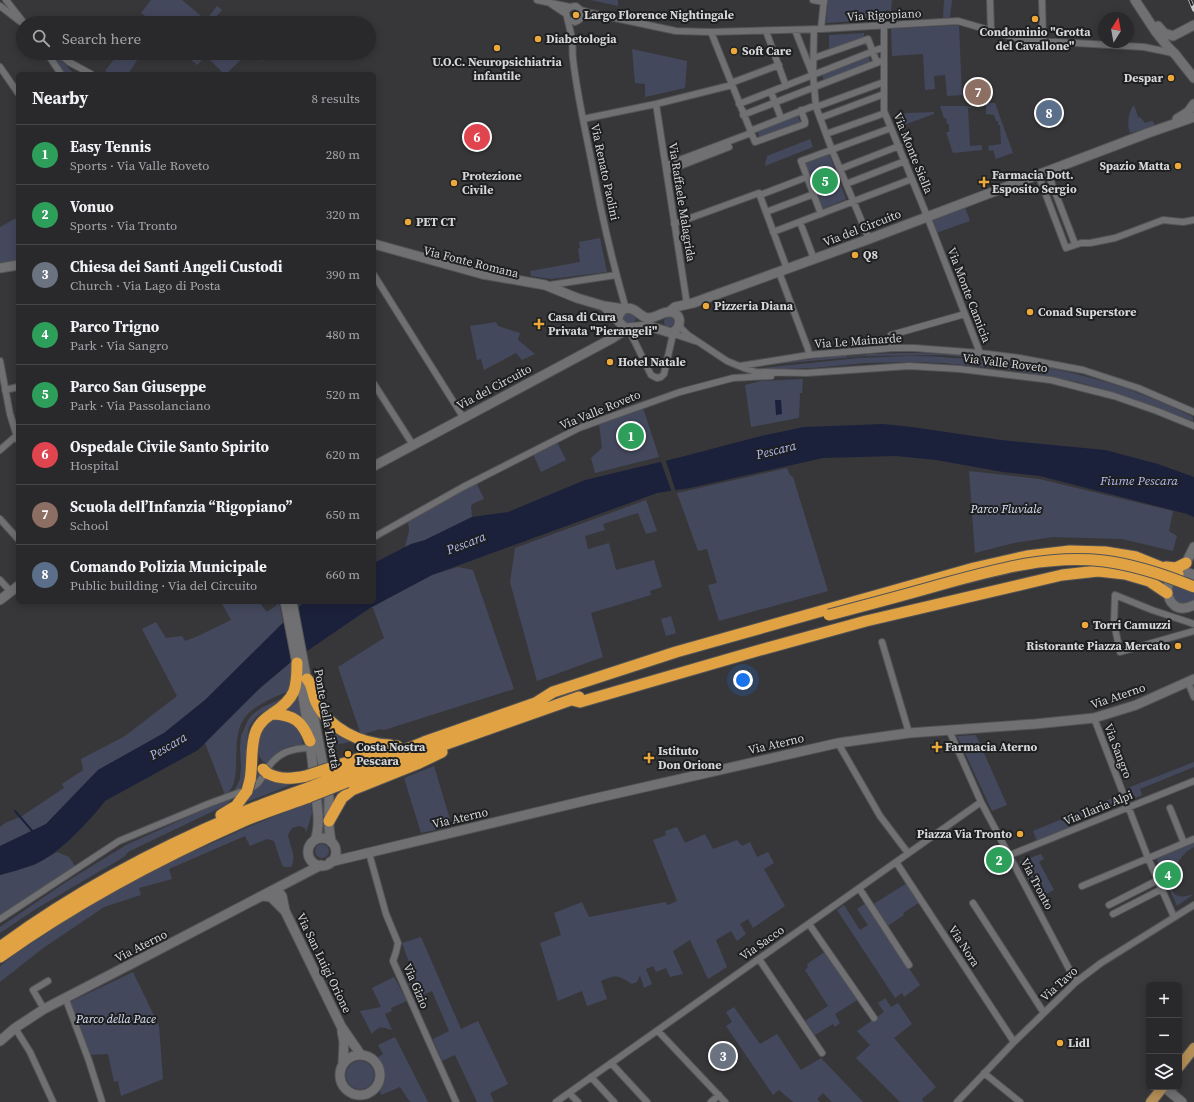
<!DOCTYPE html>
<meta charset="utf-8">
<style>
body{margin:0;font-family:"Source Serif 4",serif;background:#353538;color:#f1f3f6}
.controls{position:absolute;right:12px;bottom:12px;display:grid;overflow:hidden;border-radius:6px;box-shadow:0 2px 10px #0003}
.controls button{width:36px;height:36px;display:grid;place-items:center;padding:0;border:0;border-bottom:1px solid #454548;background:#29292c;color:#f1f3f6;font:20px sans-serif}
.compass{position:absolute;left:1098px;top:12px;width:36px;height:36px;border-radius:50%;background:#29292c;box-shadow:0 2px 10px #0003;rotate:11deg}
.you{position:absolute;left:743px;top:680px;width:14px;height:14px;margin:-10px;border:3px solid #fff;border-radius:50%;background:#1a73e8;box-shadow:0 0 0 6px #1a73e833}
.badge{display:grid;place-items:center;width:26px;height:26px;border-radius:50%;background:#eda83b;color:#fff;font-size:13px;font-weight:700}
.pin{position:absolute;translate:-50% -50%;border:2px solid #fff;box-shadow:0 1px 4px #0006}
.list{margin:0;padding:0;list-style:none}
h2{display:flex;justify-content:space-between;align-items:center;height:52px;margin:0;padding:0 16px;font-size:17px}
h2 small{font-size:13px;font-weight:400;color:#a5a6a9}
.list li{display:grid;grid-template-columns:26px 1fr auto;gap:12px;align-items:center;box-sizing:border-box;height:60px;padding:0 16px;border-top:1px solid #454548}
.list b{display:block;font-size:15px;white-space:nowrap}
.list p{margin:0;font-size:13px;white-space:nowrap;color:#a5a6a9}
.list em{font-size:13px;font-style:normal;color:#a5a6a9}
.icon{flex:none;width:22px;height:22px;fill:none;stroke:currentColor;stroke-width:2;stroke-linecap:round;stroke-linejoin:round}
.map{position:relative;flex:none;width:1194px;height:1102px;overflow:hidden}
.search{position:absolute;background:#29292c;box-shadow:0 2px 10px #0003;left:16px;top:16px;width:360px;height:44px;display:flex;align-items:center;gap:10px;box-sizing:border-box;padding:0 14px;border-radius:22px;color:#a5a6a9;font-size:15px}
.panel{position:absolute;background:#29292c;box-shadow:0 2px 10px #0003;left:16px;top:72px;width:360px;height:532px;border-radius:6px}
.map>svg:first-child{display:block}
.green{fill:#44485c}
.water{fill:#1c213b}
.pier{fill:#37373a}
.lines{fill:none;stroke-linecap:round;stroke-linejoin:round}
.stream{stroke:#1c213b;stroke-width:2}
.street-casing{stroke:#525355;stroke-width:8}
.secondary-casing{stroke:#525355;stroke-width:11}
.primary-casing{stroke:#525355;stroke-width:12}
.highway-casing{stroke:#525355;stroke-width:13}
.street{stroke:#707073;stroke-width:6}
.secondary{stroke:#707073;stroke-width:9}
.primary{stroke:#b38e56;stroke-width:10}
.highway{stroke:#e0a243;stroke-width:11}
.rail-casing{stroke:#c7c7c9;stroke-width:3.5}
.rail{stroke:#1e1f20;stroke-width:2;stroke-dasharray:6;stroke-linecap:butt}
.highway-bridge-casing{stroke:#525355;stroke-width:13;stroke-linecap:butt}
.highway-bridge{stroke:#e0a243;stroke-width:11}
.poi-dot{fill:#eda83b;stroke:#1e1f20;stroke-width:1.5}
.labels{text-anchor:middle;dominant-baseline:central;stroke-width:4;stroke-linejoin:round;paint-order:stroke}
.poi-label{font-size:12px;font-weight:bold;fill:#d7d7d9;stroke:#1e1f20;text-anchor:start}
.street-label{font-size:12px;fill:#d7d7d9;stroke:#1e1f20}
.park-label{font-size:12px;font-style:italic;fill:#dde3fa;stroke:#1e1f20}
.water-label{font-size:13px;font-style:italic;fill:#b0bcf3;stroke:#1e1f20}
</style>
<div class="map">
<svg width="1194" height="1102" viewBox="0 0 1194 1102">
<rect width="100%" height="100%" fill="#37373a"/>
<path class="green" d="M151,0H182L206,20L217,6L222,10L212,21L213,23H168L164,21L163,23H142L146,17L141,13Z
M591,0H618V6Z
M828,0H892L891,11L886,10L885,15H882V19L826,23Z
M944,0H952L950,17L943,18Z
M959,25L962,95L947,96L945,75L934,76L935,89L925,90L923,54L892,56L891,29Z
M864,33V37L829,49V35Z
M632,49L687,61L685,88L645,97V84L635,83Z
M119,53H142L128,74H111L105,71Z
M184,53H248L226,74H224L206,56L197,65Z
M256,53H272L263,61Z
M57,55L74,74H63L57,63Z
M869,57L871,64L825,82L822,75Z
M986,103H995L1013,153L996,159L993,150L989,151L988,146L1001,144L1000,125H998V121H996L994,115L986,114Z
M1134,105L1138,117L1141,118L1145,123L1151,121L1154,122V126L1130,133C1127,125 1128,112 1134,105Z
M940,106H966L973,108H968L970,146L982,145V150L953,153L946,132H949V124H947L946,118H944Z
M934,112V114L901,126L899,116L907,113Z
M797,115L801,123L760,139L757,130Z
M810,139L813,147L765,166L767,156Z
M829,154L846,199L822,209L805,163Z
M965,207L970,221L936,233L930,219Z
M18,217V261L0,263V227Z
M600,238L607,272L551,279L531,276L530,271L580,262L578,249L580,248L579,242Z
M626,312L634,315L636,319L634,323L625,325L621,317Z
M664 322a5 5 0 1 1 10 0a5 5 0 1 1-10 0Z
M496,322L498,326L520,333L518,340L535,354L522,360L516,353L484,370L481,359L477,360L470,326Z
M908,353C977,354 1047,361 1113,383C1125,387 1139,390 1150,397L1083,374L1002,361L944,355L866,356L764,365L846,355L847,357L866,355L868,354Z
M908,356C938,356 967,359 997,362C1026,366 1056,368 1084,376C1119,385 1161,401 1193,417V421L1116,393L1078,382L1006,369L942,363L912,362L866,363L813,368L753,370L752,369L859,358Z
M803,379L802,393H800L799,417L798,418L751,427L745,385L761,381Z
M643,408L659,457L595,473L591,458L602,448L599,424Z
M557,442L566,460L541,472L533,454Z
M787,468L790,475L793,477L828,591L719,621L708,585L717,583L707,549L698,551L677,493Z
M969,471L1039,479L1173,511L1169,531L1177,536L1173,551L1122,539L1052,537L1014,543L975,553Z
M476,482L484,499L474,503L471,506L472,517L425,540L405,547L409,531L408,519Z
M646,500L657,531L646,534L638,513L603,524L605,530L585,536L588,549L609,543L616,570L654,560L662,587L650,591L651,595L591,613L603,657L537,681L510,582L515,548Z
M458,567L473,570L514,689L384,730L380,729L361,735L338,667L384,638L373,608H370L432,575Z
M1182,576L1191,578L1194,580V600L1184,604C1172,602 1173,595 1172,584Z
M221,602H259L267,612L277,605V602H279L283,623L205,700L164,733L98,770L46,824L0,846V827L5,823L22,816L64,788L62,784L83,770L81,759L125,736L177,696L142,629L156,622L166,638L182,636L185,641L198,636L231,620Z
M671,616L676,633L666,636L661,619Z
M291,662V685L289,691C274,697 257,704 246,716C227,738 246,782 225,795L205,743C231,713 261,687 291,662Z
M297,693L301,718L285,711Z
M289,695L271,709L261,713L255,718L249,727L247,738L245,776L240,789L231,800L226,805L128,852L124,857L39,907L0,933V927L66,882L126,845L225,800L234,791L240,779L241,767L240,746L241,736L248,720L252,715L261,708Z
M272,719H287L300,729L303,747C289,740 275,756 267,765C257,758 255,745 259,733C261,728 268,723 272,719Z
M330,727L352,741C336,746 329,747 330,727Z
M976,735L1007,805L992,811L957,736Z
M1194,762V767L1140,789L1142,795L1135,798L1130,787Z
M434,766L452,826L421,833L404,778Z
M262,770L306,779L242,804L256,771Z
M325,793L326,836L319,835L320,795Z
M1120,795L1123,801L1068,823L1070,828L1037,841L1033,831Z
M311,801L312,813L306,833L305,828L299,826L292,828L288,835C290,847 297,856 291,867H284L282,865L274,841L267,839L250,846L245,836L169,869L172,879L139,888L141,895L104,907L42,949L0,982V966L17,953L88,906L126,884L166,864L244,829Z
M677,827L685,843L705,834L713,849L737,840L742,846L750,842L757,857L768,852L774,863L764,869L785,906L753,928L748,919L740,924L746,934L737,941L731,931L716,940L727,967L708,979L690,940L673,951L683,974L670,977L666,968L656,972L653,966L646,969L652,984L644,988L640,975L637,982L632,984C618,975 616,974 601,981L607,999L587,1006L582,991L558,1001L540,943L561,935L554,913L582,902L589,917L665,902L668,905L677,901L653,840L666,835L665,831Z
M1194,842V847C1171,857 1156,908 1194,894L1177,906L1156,858Z
M315 851a7 7 0 1 1 14 0a7 7 0 1 1-14 0Z
M57,852L69,857L75,866L0,915V875L34,865Z
M1041,854L1044,859L1039,862L1054,890L1038,898L1019,862Z
M907,883L920,902L903,913L904,915L886,927L872,905Z
M866,903L920,985L904,997L902,993L895,998L837,910L844,905L860,930L868,925L857,909Z
M421,937L461,1029L478,1021L508,1084L490,1093L494,1102H477L455,1055L442,1061L433,1039L449,1031L432,991L415,998L405,974L410,965L402,943Z
M826,951L859,999L835,1014L840,1023L835,1027L833,1024L815,1035L805,1021L828,1006L805,970L808,967L807,964Z
M133,972L159,1026L163,1079L121,1096L118,1081L114,1082L108,1054L89,1055L68,1003Z
M394,977L407,1001L391,1008L392,1011L385,1014L392,1030C381,1027 380,1025 372,1034L360,1011L381,1007L372,988Z
M885,998L891,1007L898,1003L912,1024L894,1038L936,1087L922,1099L924,1102H900L856,1058L870,1045L857,1031L884,1012L878,1003Z
M734,1007L760,1044L777,1034L801,1070L821,1058L863,1102H832L823,1093L817,1099L820,1102H793L779,1090L773,1095L726,1026L732,1022L726,1012Z
M395,1037L428,1102H410L400,1087L381,1095L380,1091C388,1079 386,1068 378,1057L383,1054L378,1045Z
M346 1075a14 14 0 1 1 28 0a14 14 0 1 1-28 0Z"/>
<path class="water" d="M775,400H781L782,414L776,415Z
M883,424L912,427L1001,440L1105,450L1158,464L1194,477V517L1187,514L1040,476L1003,472L936,460L896,456L823,458L690,488L657,493L432,575L370,608L291,662L261,687L198,750L105,801C89,822 57,856 33,865C22,869 11,872 0,875V846L46,824L98,770L164,733L205,700L301,605L305,602H374V563L411,544L425,540L472,517L508,512L585,480L681,457L761,436L804,427Z"/>
<path class="pier" d="M665,458L676,492L672,493L660,459Z"/>
<g class="lines">
<path class="stream" d="M15,811L34,833"/>
<defs>
<path id="street" d="M6,0L24,23
M537,0L570,7
M813,0L824,2
M990,0L991,31
M1042,0L1043,42
M551,4L566,14
M0,6L21,22
M569,20L575,22C581,20 583,15 581,10
M884,26V111L927,216L980,353
M814,29L813,75L816,107L832,150L869,239
M821,29L824,0
M795,30L812,73
M766,31L786,86
M711,32L755,142L805,124V121L801,110
M47,53L61,74
M59,53L69,62L91,74
M814,58L868,39L877,63
M0,67L18,93
M731,83L779,65
M771,92L781,118
M656,104L687,304
M739,104L884,47
M816,107L884,82
M743,115L884,60
M820,118L884,94
M583,119L656,104L732,85
M750,131L816,105
M826,134L885,113
M666,165L751,133
M840,169L899,146
M667,171L729,147L727,142
M1047,171L1075,244
M1038,174L1066,248L1081,243H1090L1115,238L1163,220L1183,222L1194,220
M846,184L905,161
M760,195L807,177
M766,212L814,194
M821,214L801,161L891,128
M800,222L814,259
M674,224L759,193L787,269
M773,232L912,179
M779,272L808,349L809,355
M374,275L463,417
M550,285L616,275
M626,309C612,261 601,212 592,164C585,129 577,94 573,59C572,52 573,45 572,38C571,33 566,14 566,12C568,7 572,6 576,6L581,10L591,13L676,31L711,32L821,29L958,21L1023,40L1144,47L1173,53
M679,326L688,335L727,361L744,368L756,372L806,373L909,366L960,369L1051,380L1114,396L1157,411L1194,426
M671,333L695,341
M632,336L651,375L657,378L661,377L664,374L673,334
M892,348L891,335L965,314
M0,361L10,414L18,440
M740,366L809,355L893,348H914L980,353L1019,358L1083,370L1138,388L1194,412
M374,384L413,445
M5,390L18,387
M0,450L16,436
M0,519L18,539
M374,537L463,487L579,428L680,392L733,378L771,376
M0,580L11,592
M1194,624L1152,610L1115,595L1114,623L1120,652L1194,631
M882,642L909,733
M1188,682L1194,697
M1094,718L1148,858L1174,917
M949,730L981,802L1076,982
M838,743L880,816L908,853
M1170,808L1184,843
M369,853L386,914L398,943L396,952L393,961L456,1102
M1010,855L1194,781
M896,862L1014,1042
M1082,886L1194,839
M859,888L909,965
M973,903L1044,1013
M1109,905L1158,880
M1113,914L1162,889
M0,919L119,841L208,804L251,788C260,784 262,777 267,769C278,752 292,748 311,748
M809,924L874,1018
M759,959L822,1053
M65,997L89,1061L102,1102
M44,1009L33,990L48,981
M15,1028L30,1052L53,1102
M658,1031L725,1102
M611,1063L647,1102
M984,1073L1020,1102
M591,1077L614,1102
M569,1093L578,1102
M556,1102L981,802
M711,1102L719,1095
M957,1102L1014,1042L1076,982L1101,963L1194,905"/>
<path id="secondary" d="M1135,0L1156,32L1168,47L1175,54L1194,78
M1158,26L1164,33L1173,36
M1173,36L1194,25
M1177,119L1188,112L1194,104
M374,244L482,274L545,285L577,298L604,306L624,309
M0,268L18,265
M604,306L625,328L649,326L671,333C683,328 682,312 669,312C662,312 656,318 648,318C641,317 638,311 632,309C624,306 618,313 618,320
M669,312L675,307L693,303L869,239L1148,133L1194,117
M374,466L611,339L622,332L625,328
M1183,569L1194,547
M1194,575C1159,557 1159,623 1194,605
M0,600L18,586
M285,602C297,664 310,726 315,789C317,805 321,825 315,840
M292,602L329,797V827L331,842
M308 852a14 14 0 1 1 28 0a14 14 0 1 1-28 0Z
M330,862L588,800L838,743L909,733L1035,724L1094,718L1136,705L1194,679
M276,889L282,896L285,911L341,1026L361,1055
M263,896L271,897L285,911
M342,1031L344,1042L343,1063
M0,1041L15,1028L44,1009L158,950L321,865
M340 1075a20 20 0 1 1 40 0a20 20 0 1 1-40 0Z
M1164,1087L1182,1102"/>
<path id="primary" d="M1179,1067L1194,1048
M1151,1102L1163,1087"/>
<path id="highway" d="M1166,567L1176,568L1186,563
M307,679C313,685 312,694 316,702C329,729 361,744 390,745
M572,700L580,702L760,650L866,621L1062,575L1098,571L1125,574L1149,581L1167,593
M534,704L553,692L676,652L974,568L1027,556L1070,551L1105,552L1136,557L1178,574
M273,714C294,715 302,721 310,741
M342,764L397,746
M267,773C280,780 292,779 306,776
M344,774L424,742L541,701
M250,780C253,764 250,746 256,731C260,722 266,718 273,713C296,698 297,688 297,663
M347,782L418,754L579,697
M221,815L236,806L247,791
M329,821L342,798L352,790L417,764L442,752
M0,947C73,893 156,849 239,814C262,804 285,796 308,788
M0,957C76,903 158,859 244,821C265,812 287,805 309,797"/>
</defs>
<use href="#street" class="street-casing"/>
<use href="#secondary" class="secondary-casing"/>
<use href="#primary" class="primary-casing"/>
<use href="#highway" class="highway-casing"/>
<use href="#street" class="street"/>
<use href="#secondary" class="secondary"/>
<use href="#primary" class="primary"/>
<use href="#highway" class="highway"/>
<defs>
<path id="rail" d="M1190,0L1194,10"/>
</defs>
<use href="#rail" class="rail-casing"/>
<use href="#rail" class="rail"/>
<defs>
<path id="highway-bridge" d="M829,615C867,605 905,595 943,584C998,569 1047,555 1104,561C1135,565 1165,575 1194,587
M263,769L267,773
M306,776L342,764
M308,788L344,774
M247,791L250,780
M309,797L347,782"/>
</defs>
<use href="#highway-bridge" class="highway-bridge-casing"/>
<use href="#highway-bridge" class="highway-bridge"/>
</g>
<g class="poi-dot">
<circle cx="576" cy="15" r="4"/>
<circle cx="1035" cy="19" r="4"/>
<circle cx="538" cy="39" r="4"/>
<circle cx="497" cy="48" r="4"/>
<circle cx="734" cy="51" r="4"/>
<circle cx="1171" cy="78" r="4"/>
<circle cx="1178" cy="166" r="4"/>
<path d="M982 176h4v4h4v4h-4v4h-4v-4h-4v-4h4z"/>
<circle cx="454" cy="183" r="4"/>
<circle cx="408" cy="222" r="4"/>
<circle cx="855" cy="255" r="4"/>
<circle cx="706" cy="306" r="4"/>
<circle cx="1030" cy="312" r="4"/>
<path d="M537 318h4v4h4v4h-4v4h-4v-4h-4v-4h4z"/>
<circle cx="610" cy="362" r="4"/>
<circle cx="1085" cy="625" r="4"/>
<circle cx="1178" cy="646" r="4"/>
<path d="M935 741h4v4h4v4h-4v4h-4v-4h-4v-4h4z"/>
<circle cx="348" cy="754" r="4"/>
<path d="M647 752h4v4h4v4h-4v4h-4v-4h-4v-4h4z"/>
<circle cx="1020" cy="834" r="4"/>
<circle cx="1060" cy="1043" r="4"/>
</g>
<g class="labels">
<g class="poi-label">
<text x="584" y="15">Largo Florence Nightingale</text>
<text x="1035" y="32" text-anchor="middle">Condominio "Grotta<tspan x="1035" dy="14">del Cavallone"</tspan></text>
<text x="546" y="39">Diabetologia</text>
<text x="742" y="51">Soft Care</text>
<text x="497" y="62" text-anchor="middle">U.O.C. Neuropsichiatria<tspan x="497" dy="14">infantile</tspan></text>
<text x="1163" y="78" text-anchor="end">Despar</text>
<text x="1170" y="166" text-anchor="end">Spazio Matta</text>
<text x="992" y="175">Farmacia Dott.<tspan x="992" dy="14">Esposito Sergio</tspan></text>
<text x="462" y="176">Protezione<tspan x="462" dy="14">Civile</tspan></text>
<text x="416" y="222">PET CT</text>
<text x="863" y="255">Q8</text>
<text x="714" y="306">Pizzeria Diana</text>
<text x="1038" y="312">Conad Superstore</text>
<text x="548" y="317">Casa di Cura<tspan x="548" dy="14">Privata "Pierangeli"</tspan></text>
<text x="618" y="362">Hotel Natale</text>
<text x="1093" y="625">Torri Camuzzi</text>
<text x="1170" y="646" text-anchor="end">Ristorante Piazza Mercato</text>
<text x="356" y="747">Costa Nostra<tspan x="356" dy="14">Pescara</tspan></text>
<text x="945" y="747">Farmacia Aterno</text>
<text x="658" y="751">Istituto<tspan x="658" dy="14">Don Orione</tspan></text>
<text x="1012" y="834" text-anchor="end">Piazza Via Tronto</text>
<text x="1068" y="1043">Lidl</text>
</g>
<g class="street-label">
<text transform="translate(884 15) rotate(-3)">Via Rigopiano</text>
<text transform="translate(913 153) rotate(68)">Via Monte Siella</text>
<text transform="translate(605 172) rotate(78)">Via Renato Paolini</text>
<text transform="translate(682 202) rotate(81)">Via Raffaele Malagrida</text>
<text transform="translate(862 228) rotate(-21)">Via del Circuito</text>
<text transform="translate(471 262) rotate(14)">Via Fonte Romana</text>
<text transform="translate(969 295) rotate(69)">Via Monte Camicia</text>
<text transform="translate(858 341) rotate(-4)">Via Le Mainarde</text>
<text transform="translate(1005 363) rotate(7)">Via Valle Roveto</text>
<text transform="translate(494 387) rotate(-28)">Via del Circuito</text>
<text transform="translate(600 410) rotate(-22)">Via Valle Roveto</text>
<text transform="translate(1118 696) rotate(-19)">Via Aterno</text>
<text transform="translate(327 719) rotate(80)">Ponte della Libertà</text>
<text transform="translate(776 744) rotate(-13)">Via Aterno</text>
<text transform="translate(1118 751) rotate(69)">Via Sangro</text>
<text transform="translate(1098 808) rotate(-22)">Via Ilaria Alpi</text>
<text transform="translate(460 818) rotate(-13)">Via Aterno</text>
<text transform="translate(1037 884) rotate(62)">Via Tronto</text>
<text transform="translate(762 943) rotate(-35)">Via Sacco</text>
<text transform="translate(141 946) rotate(-27)">Via Aterno</text>
<text transform="translate(964 946) rotate(57)">Via Nora</text>
<text transform="translate(324 963) rotate(64)">Via San Luigi Orione</text>
<text transform="translate(1059 984) rotate(-42)">Via Tavo</text>
<text transform="translate(416 986) rotate(67)">Via Gizio</text>
</g>
<g class="park-label">
<text x="1006" y="509">Parco Fluviale</text>
<text x="116" y="1019">Parco della Pace</text>
</g>
<g class="water-label">
<text transform="translate(776 450) rotate(-14)">Pescara</text>
<text x="1139" y="480">Fiume Pescara</text>
<text transform="translate(466 543) rotate(-21)">Pescara</text>
<text transform="translate(168 746) rotate(-30)">Pescara</text>
</g>
</g>
</svg>
<div class="controls">
<button>+</button>
<button>−</button>
<button><svg class="icon" aria-label="layers" viewBox="0 0 24 24"><path d="M12 4l9 5-9 5-9-5zM3 14l9 5 9-5"/></svg></button>
</div>
<svg class="compass" viewBox="-18 -18 36 36"><path d="M0-13l5 13h-10z" fill="#e53935"/><path d="M0 13l5-13h-10z" fill="#a5a6a9"/></svg>
<div class="you"></div>
<div class="pin badge" style="left:631px;top:436px;background:#2e9e5b">1</div>
<div class="pin badge" style="left:999px;top:860px;background:#2e9e5b">2</div>
<div class="pin badge" style="left:723px;top:1056px;background:#6b7280">3</div>
<div class="pin badge" style="left:1168px;top:875px;background:#2e9e5b">4</div>
<div class="pin badge" style="left:825px;top:181px;background:#2e9e5b">5</div>
<div class="pin badge" style="left:477px;top:137px;background:#e0444e">6</div>
<div class="pin badge" style="left:978px;top:92px;background:#8d6e63">7</div>
<div class="pin badge" style="left:1049px;top:113px;background:#5c6f8a">8</div>
<div class="search"><svg class="icon" aria-label="search" viewBox="0 0 24 24"><circle cx="10" cy="10" r="6"/><path d="M15 15l6 6"/></svg>Search here</div>
<section class="panel">
<h2>Nearby<small>8 results</small></h2>
<ul class="list">
<li><span class="badge" style="background:#2e9e5b">1</span><div><b>Easy Tennis</b><p>Sports · Via Valle Roveto</p></div><em>280 m</em></li>
<li><span class="badge" style="background:#2e9e5b">2</span><div><b>Vonuo</b><p>Sports · Via Tronto</p></div><em>320 m</em></li>
<li><span class="badge" style="background:#6b7280">3</span><div><b>Chiesa dei Santi Angeli Custodi</b><p>Church · Via Lago di Posta</p></div><em>390 m</em></li>
<li><span class="badge" style="background:#2e9e5b">4</span><div><b>Parco Trigno</b><p>Park · Via Sangro</p></div><em>480 m</em></li>
<li><span class="badge" style="background:#2e9e5b">5</span><div><b>Parco San Giuseppe</b><p>Park · Via Passolanciano</p></div><em>520 m</em></li>
<li><span class="badge" style="background:#e0444e">6</span><div><b>Ospedale Civile Santo Spirito</b><p>Hospital</p></div><em>620 m</em></li>
<li><span class="badge" style="background:#8d6e63">7</span><div><b>Scuola dell’Infanzia “Rigopiano”</b><p>School</p></div><em>650 m</em></li>
<li><span class="badge" style="background:#5c6f8a">8</span><div><b>Comando Polizia Municipale</b><p>Public building · Via del Circuito</p></div><em>660 m</em></li>
</ul>
</section>
</div>
